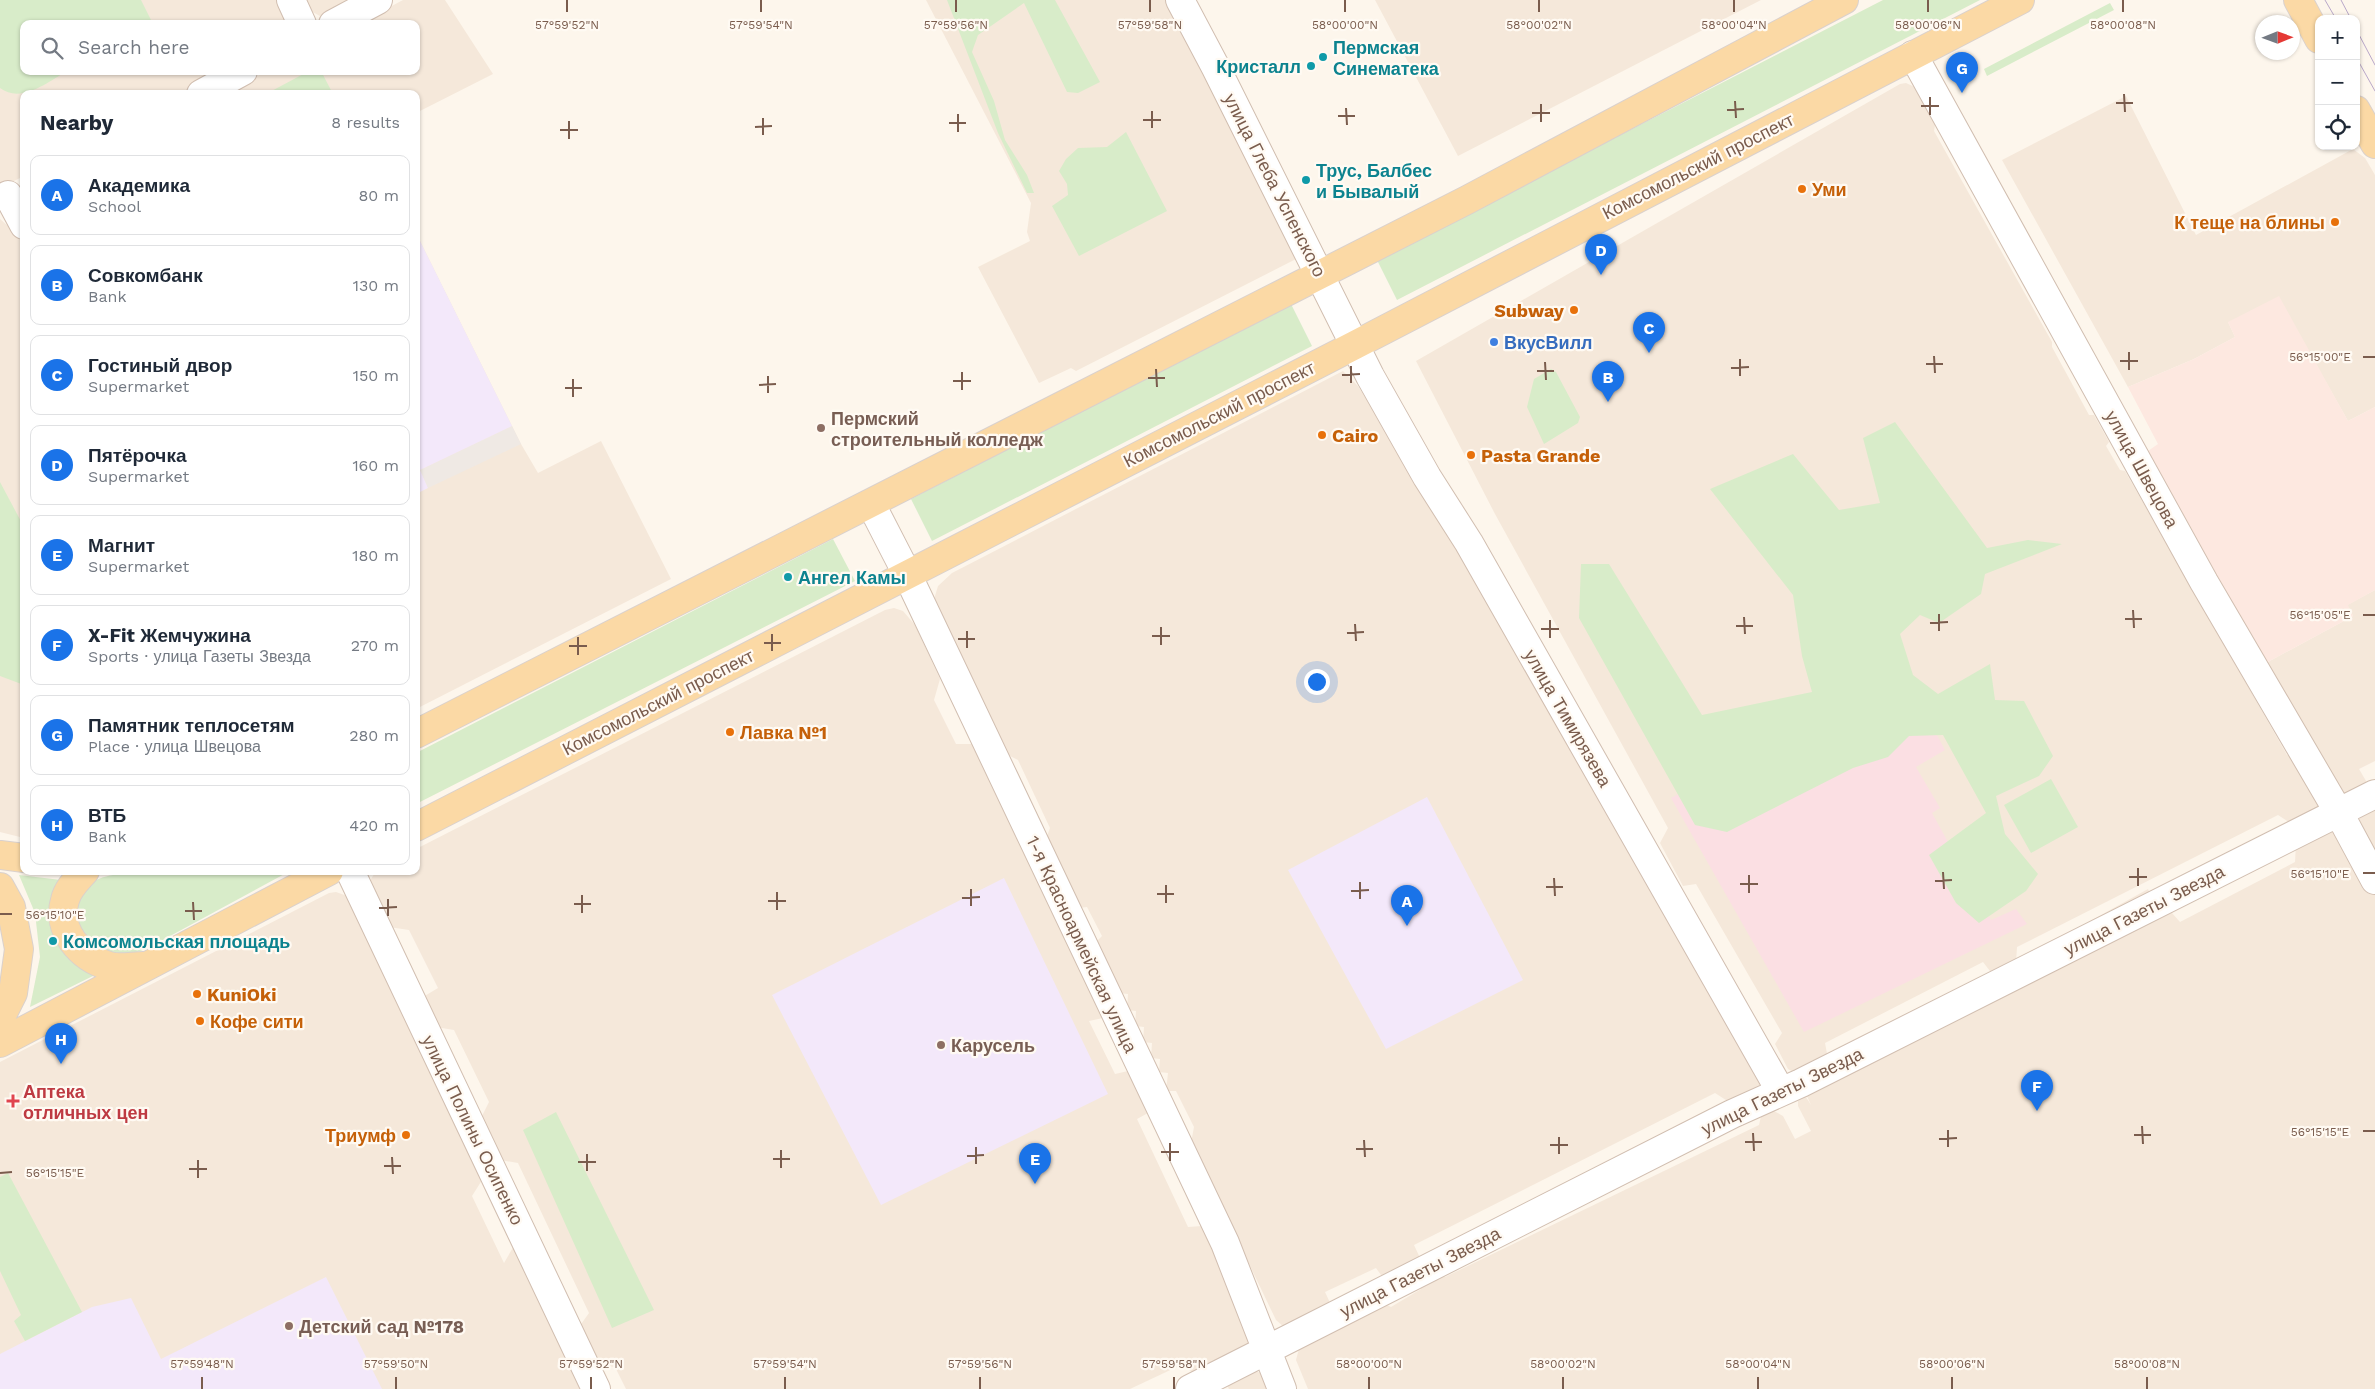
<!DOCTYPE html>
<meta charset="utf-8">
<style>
body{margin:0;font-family:"Work Sans",sans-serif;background:#f6f6f7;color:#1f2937}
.controls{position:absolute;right:15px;top:15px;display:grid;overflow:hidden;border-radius:10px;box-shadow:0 1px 4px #0004}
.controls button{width:45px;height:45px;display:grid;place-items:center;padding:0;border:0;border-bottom:1px solid #e0e1e3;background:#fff;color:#1f2937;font:25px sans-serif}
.compass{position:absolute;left:2255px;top:15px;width:45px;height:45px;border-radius:50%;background:#fff;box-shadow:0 1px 4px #0004;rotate:89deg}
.you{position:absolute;left:1316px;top:681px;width:18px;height:18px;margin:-12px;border:4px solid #fff;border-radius:50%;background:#1a73e8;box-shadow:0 0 0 8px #1a73e833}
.badge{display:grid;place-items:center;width:32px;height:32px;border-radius:50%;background:#1a73e8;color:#fff;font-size:16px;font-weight:700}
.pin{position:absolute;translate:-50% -41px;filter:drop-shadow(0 1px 2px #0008)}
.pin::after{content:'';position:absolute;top:26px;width:18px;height:15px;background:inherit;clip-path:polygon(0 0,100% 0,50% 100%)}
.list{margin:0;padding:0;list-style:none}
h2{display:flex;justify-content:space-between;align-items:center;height:65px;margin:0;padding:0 20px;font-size:21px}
h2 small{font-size:16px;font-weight:400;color:#747a83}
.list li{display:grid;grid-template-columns:32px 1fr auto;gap:15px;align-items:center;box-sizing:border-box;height:80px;margin:0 10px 10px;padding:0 10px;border:1px solid #e0e1e3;border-radius:10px}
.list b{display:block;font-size:19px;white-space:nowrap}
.list p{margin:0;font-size:16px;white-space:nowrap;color:#747a83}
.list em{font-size:16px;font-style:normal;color:#747a83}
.icon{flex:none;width:28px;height:28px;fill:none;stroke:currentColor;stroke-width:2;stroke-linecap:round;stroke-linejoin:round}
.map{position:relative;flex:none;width:2375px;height:1389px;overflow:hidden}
.search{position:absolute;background:#fff;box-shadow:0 1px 4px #0004;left:20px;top:20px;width:400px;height:55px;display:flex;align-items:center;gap:12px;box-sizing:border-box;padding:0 18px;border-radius:10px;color:#747a83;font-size:19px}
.panel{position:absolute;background:#fff;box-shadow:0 1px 4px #0004;left:20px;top:90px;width:400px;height:785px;border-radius:10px}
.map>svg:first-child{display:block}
.residential{fill:#f5e8da}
.commercial{fill:#fde8e0}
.industrial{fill:#efe9e4}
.education{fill:#f3e8fa}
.medical{fill:#fbdfe3}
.green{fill:#d8ecc9}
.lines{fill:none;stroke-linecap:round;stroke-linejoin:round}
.minor-casing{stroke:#d1beb0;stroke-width:30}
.major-casing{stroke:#dad1cd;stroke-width:30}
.minor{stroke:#fff;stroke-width:28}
.major{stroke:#fbd9a5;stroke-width:28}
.tram{stroke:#b9a8c9;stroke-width:1}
.ticks{fill:none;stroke:#7a5c4d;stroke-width:2}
.culture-dot{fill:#0f9aa8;stroke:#fffaf3;stroke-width:2}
.food-dot{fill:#e8710a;stroke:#fffaf3;stroke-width:2}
.shop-dot{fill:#3f7fe0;stroke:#fffaf3;stroke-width:2}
.education-dot{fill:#8d6e63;stroke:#fffaf3;stroke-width:2}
.health-dot{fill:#e0444e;stroke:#fffaf3;stroke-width:2}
.labels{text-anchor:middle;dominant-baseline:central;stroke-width:4.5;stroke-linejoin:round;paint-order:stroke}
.culture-label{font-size:18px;font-weight:bold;fill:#0d838f;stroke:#fffaf3;text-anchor:start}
.street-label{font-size:18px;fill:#7a5c4d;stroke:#fffaf3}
.food-label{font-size:18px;font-weight:bold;fill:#c56008;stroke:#fffaf3;text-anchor:start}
.shop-label{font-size:18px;font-weight:bold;fill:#366cbe;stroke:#fffaf3;text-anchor:start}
.education-label{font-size:18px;font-weight:bold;fill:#785e54;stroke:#fffaf3;text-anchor:start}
.health-label{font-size:18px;font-weight:bold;fill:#be3a42;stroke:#fffaf3;text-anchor:start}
.ticks-label{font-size:12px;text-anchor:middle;fill:#7a5c4d;stroke:#fffaf3;stroke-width:4.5;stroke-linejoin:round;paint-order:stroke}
</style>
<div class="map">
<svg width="2375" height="1389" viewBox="0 0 2375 1389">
<rect width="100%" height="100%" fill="#fdf6ec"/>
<path class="residential" d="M0,0H279L288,24H24V71H222L180,94H24V176L0,188Z
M301,0H358L328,16H320L307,9Z
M403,0H445L493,74L416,113V94H223L267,71H416V24H358Z
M926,0H1166L1300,248L1299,255L1296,259L1076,371L1071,368L1039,383L978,267L1030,241L1027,232L1031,203Z
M1375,0H1761L1458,156Z
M1906,83L1919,89L1936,119L1934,131L2052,342V347L2089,415H2094L2109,442L2106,446L2120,470L2125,471L2287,755L2291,756L2320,803V807L2292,824L2278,815L2017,947L2016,962L2148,889L2160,917L2172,913L2180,922L2295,862L2296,844L2332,831L2338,834L2361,831L2359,820L2363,812L2375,804V1389H1308L1296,1360L1300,1345L1383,1303L1391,1307L1421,1289L1420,1284L1441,1273L1445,1277L1759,1125L1762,1112L1772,1110L1783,1116L1795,1139L1811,1131L1798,1106V1101L1806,1097L1811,1105L1801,1083L1993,975L1983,962L1825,1043L1828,1059L1795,1073L1788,1069L1775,1044L1782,1033L1696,884L1683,886L1660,843L1668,828L1495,514L1416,361L1900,84Z
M2126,96L2196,235L2353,149L2365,158L2375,175V407L2348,421L2314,361L2228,322L2235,337L2194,359L2128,387L2002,160Z
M0,219L16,233L24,247V838L0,832Z
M416,233L521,444L538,473L601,441L671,579L416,709Z
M1343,371L1358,386L1498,609L1765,1084L1729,1102L1715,1093L1414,1245L1421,1260L1388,1277L1381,1275L1376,1268L1325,1292L1332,1307L1284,1327L1276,1320L1191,1143L1194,1127L1176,1091H1166L1168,1073L1159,1072L1160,1059L1151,1058L1152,1043L1143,1042L1144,1027L1135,1026L1136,1011L1127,1010L1128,994L1118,993L1095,943L1102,936L1087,907L1079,908L1046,839L1050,828L1018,760L1004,753L935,603V596L938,586L952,573Z
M2375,590V761L2359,769L2369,786L2343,796L2266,663L2353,616L2347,605Z
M894,608L903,611L915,625L940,679L934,700L956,744H972L1103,1018L1089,1021L1115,1074L1128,1071L1148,1113L1137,1119L1188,1227L1202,1226L1255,1343L1197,1375L1181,1365L1130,1389H626L615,1367L598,1364L579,1327L589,1313L518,1163L500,1160L481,1118L489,1102L454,1030L436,1027L423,997L438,988L409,930L389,927L371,887V879L376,871H416V849L885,610Z
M336,892L350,897L484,1177L472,1196L504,1263L515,1244L583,1389H0V1062L329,893Z
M1251,1371L1264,1373L1274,1389H1229L1226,1383Z"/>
<path class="commercial" d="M2279,296L2348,421L2375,407V590L2348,605L2353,616L2266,663L2148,451L2158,444L2128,387L2194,359L2235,337L2228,322Z"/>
<path class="industrial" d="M512,426L521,444L428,488L420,470Z"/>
<path class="education" d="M416,233L512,426L420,470L428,488L416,494Z
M1427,797L1523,980L1386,1049L1288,870Z
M1004,878L1108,1094L881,1205L772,995Z
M326,1277L382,1389H0V1354L92,1307L131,1298L161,1359Z"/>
<path class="medical" d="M1904,674L1945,750L1916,767L1940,808L1932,813L1991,920L2016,909L2027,924L1804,1032L1671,798Z"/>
<path class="green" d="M0,0H141L153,24H24V71H67C48,82 21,104 0,88Z
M947,0H1055L1100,82L1078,93L1067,92L1024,3L978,35L972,52L994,101L1005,140L1027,175L1034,193H1027L998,133Z
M1883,0H1980L1397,300L1377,260Z
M2110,3L2114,10L1987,76L1984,69Z
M309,71H321L333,94H266Z
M1126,132L1167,211L1079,256L1052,206L1068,195L1067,184L1059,171L1066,159L1078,148L1107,147Z
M1291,304L1312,346L932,541L911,499Z
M1551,369L1556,372L1580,417L1578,423L1544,444L1527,407L1534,379Z
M1895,422L1987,548L2028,540L2062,544L1985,574L1981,594L1939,623L1920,615L1900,634L1913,675L1938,694L1990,664L1995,700L2024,701L2053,756L2039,776L1996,796L2005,834L2038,874L2026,891L1979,923L1956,903L1929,855L1986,813L1943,735L1909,736L1888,757L1853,768L1727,832L1695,825L1579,618L1581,564H1609L1702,715L1812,692L1802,656L1793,595L1710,489L1793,454L1839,510L1880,503L1863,438Z
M0,482L24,527V685L0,676Z
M833,539L855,581L416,804V753Z
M2051,779L2078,827L2031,853L2004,805Z
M144,871H290L148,948C137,952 126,957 114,954C80,947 62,907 92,883C104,873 129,874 144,871Z
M19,875L61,880L55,938L67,957L95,975L30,1007L40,957L35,913Z
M556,1112L654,1310L612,1328L523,1130Z
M8,1173L82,1312L25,1341L14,1321L21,1315L0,1271V1177Z"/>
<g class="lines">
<defs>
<path id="minor" d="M291,0L302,24
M1180,0L1216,68L1370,376L1427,477L1469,543L1781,1092
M333,24L378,0
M1913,55L2204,582L2339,813L2375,880
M201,94L243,71
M8,195L24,225
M871,504L907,574L1225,1243L1282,1389
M350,871L596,1389
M1190,1389L1732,1114L1801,1083L2375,794"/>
<path id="major" d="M2298,0L2319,39
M2356,110L2375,144
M416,734L1467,200L1844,0
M416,827L1355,345L2020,0
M0,855L24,858
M85,871C77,880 68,888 65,900C56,930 80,958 109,966C119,969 133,966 143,966
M0,887L11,907L19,949L13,993L0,1019
M0,1043L329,871"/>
</defs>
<use href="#minor" class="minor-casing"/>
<use href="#major" class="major-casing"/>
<use href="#minor" class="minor"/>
<use href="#major" class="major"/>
<path class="tram" d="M2325,0L2336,19
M2341,0L2351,19
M2356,29L2375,65
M2356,57L2375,91"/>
</g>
<path class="ticks" d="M567,0V12M761,0V12M956,0V12M1150,0V12M1345,0V12M1539,0V12M1734,0V12M1928,0V12M2123,0V12M2124,94L2125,112M1930,97V115M1735,101L1736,118M2116,103H2133M1541,104V122M1921,106H1939M1346,108L1347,125M1727,110L1744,109M1152,111V128M1532,113H1550M958,114V132M1338,116H1355M763,118V135M1143,120H1161M569,121V139M949,123H966M755,127L772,126M560,130H578M2129,352V370M1934,356L1935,373M2363,357H2375M1740,359V376M2120,361H2138M1545,362L1546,380M1926,364H1943M1351,366V383M1731,368L1749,367M1156,369L1157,387M1537,371H1554M962,372V390M1342,375L1360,374M768,376V393M1148,378H1165M573,379V397M953,381H971M759,385L776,384M565,388H582M2133,610L2134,628M1939,614V631M2363,615H2375M1744,617L1745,634M2125,619H2142M1550,620V638M1930,623L1948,622M1355,624L1356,641M1736,626H1753M1161,627V645M1541,629H1559M967,631V648M1347,633L1364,632M772,634V651M1152,636H1170M578,637V655M958,639H975M764,643H781M569,646H587M2138,868V886M1943,872L1944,889M2363,873H2375M1749,875V893M2129,877H2147M1554,878L1555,896M1935,881L1952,880M1360,882V899M1740,884H1758M1166,885V903M1546,887H1563M971,889V906M1351,891L1369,890M777,892V910M1157,894H1174M582,895V913M962,898L980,897M388,899V916M768,901H786M193,902L194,920M574,904H591M379,908L397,907M185,911H202M0,914H12M2142,1126L2143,1144M1948,1130V1147M2363,1131H2375M1753,1133L1754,1151M2134,1135H2151M1559,1137V1154M1939,1139L1957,1138M1364,1140L1365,1157M1745,1142H1762M1170,1143V1161M1550,1145H1568M976,1147V1164M1356,1149H1373M781,1150V1168M1161,1152H1179M587,1154V1171M967,1156L984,1155M392,1157L393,1174M773,1159H790M198,1160V1178M578,1162H596M384,1166H401M189,1169H207M0,1173L12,1172M202,1377V1389M396,1377V1389M591,1377V1389M785,1377V1389M980,1377V1389M1174,1377V1389M1369,1377V1389M1563,1377V1389M1758,1377V1389M1952,1377V1389M2147,1377V1389"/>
<g class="culture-dot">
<circle cx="1323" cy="57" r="5"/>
<circle cx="1311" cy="66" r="5"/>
<circle cx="1306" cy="180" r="5"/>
<circle cx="788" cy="577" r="5"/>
<circle cx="53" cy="941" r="5"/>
</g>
<g class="food-dot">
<circle cx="1802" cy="189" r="5"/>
<circle cx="2335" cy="222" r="5"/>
<circle cx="1574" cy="310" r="5"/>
<circle cx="1322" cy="435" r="5"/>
<circle cx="1471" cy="455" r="5"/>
<circle cx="730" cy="732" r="5"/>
<circle cx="197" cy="994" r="5"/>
<circle cx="200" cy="1021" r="5"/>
<circle cx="406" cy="1135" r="5"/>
</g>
<circle class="shop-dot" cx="1494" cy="342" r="5"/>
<g class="education-dot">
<circle cx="821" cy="428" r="5"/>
<circle cx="941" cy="1045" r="5"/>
<circle cx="289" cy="1326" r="5"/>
</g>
<path class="health-dot" d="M10.5 1093.5h5v5h5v5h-5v5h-5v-5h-5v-5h5z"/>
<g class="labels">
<g class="culture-label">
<text x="1333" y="47">Пермская<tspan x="1333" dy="21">Синематека</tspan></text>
<text x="1301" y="66" text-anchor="end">Кристалл</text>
<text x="1316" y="170">Трус, Балбес<tspan x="1316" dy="21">и Бывалый</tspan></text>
<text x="798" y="577">Ангел Камы</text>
<text x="63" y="941">Комсомольская площадь</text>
</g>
<g class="street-label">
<text transform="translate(1698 166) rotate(-27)">Комсомольский проспект</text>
<text transform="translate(1275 185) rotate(63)">улица Глеба Успенского</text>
<text transform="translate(1219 414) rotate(-27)">Комсомольский проспект</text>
<text transform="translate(2142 469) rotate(61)">улица Швецова</text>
<text transform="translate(658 702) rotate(-27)">Комсомольский проспект</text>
<text transform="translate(1568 718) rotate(60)">улица Тимирязева</text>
<text transform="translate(2144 910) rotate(-27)">улица Газеты Звезда</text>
<text transform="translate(1082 944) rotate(65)">1-я Красноармейская улица</text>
<text transform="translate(1782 1091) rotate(-26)">улица Газеты Звезда</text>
<text transform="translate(473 1130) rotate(64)">улица Полины Осипенко</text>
<text transform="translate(1420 1272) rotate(-27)">улица Газеты Звезда</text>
</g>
<g class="food-label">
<text x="1812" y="189">Уми</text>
<text x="2325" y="222" text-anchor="end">К теще на блины</text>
<text x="1564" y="310" text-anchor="end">Subway</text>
<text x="1332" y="435">Cairo</text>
<text x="1481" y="455">Pasta Grande</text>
<text x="740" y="732">Лавка №1</text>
<text x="207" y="994">KuniOki</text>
<text x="210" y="1021">Кофе сити</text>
<text x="396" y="1135" text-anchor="end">Триумф</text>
</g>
<g class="shop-label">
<text x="1504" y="342">ВкусВилл</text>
</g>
<g class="education-label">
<text x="831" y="418">Пермский<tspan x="831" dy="21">строительный колледж</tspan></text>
<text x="951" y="1045">Карусель</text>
<text x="299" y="1326">Детский сад №178</text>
</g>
<g class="health-label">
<text x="23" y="1091">Аптека<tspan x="23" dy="21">отличных цен</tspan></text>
</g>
</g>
<g class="ticks-label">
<text x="567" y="29">57°59'52"N</text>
<text x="761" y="29">57°59'54"N</text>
<text x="956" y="29">57°59'56"N</text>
<text x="1150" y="29">57°59'58"N</text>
<text x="1345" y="29">58°00'00"N</text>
<text x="1539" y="29">58°00'02"N</text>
<text x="1734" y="29">58°00'04"N</text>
<text x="1928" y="29">58°00'06"N</text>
<text x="2123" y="29">58°00'08"N</text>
<text x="2320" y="361">56°15'00"E</text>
<text x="2320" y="619">56°15'05"E</text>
<text x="2320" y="878">56°15'10"E</text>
<text x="55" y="919">56°15'10"E</text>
<text x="2320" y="1136">56°15'15"E</text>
<text x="55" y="1177">56°15'15"E</text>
<text x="202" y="1368">57°59'48"N</text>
<text x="396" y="1368">57°59'50"N</text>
<text x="591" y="1368">57°59'52"N</text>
<text x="785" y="1368">57°59'54"N</text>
<text x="980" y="1368">57°59'56"N</text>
<text x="1174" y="1368">57°59'58"N</text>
<text x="1369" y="1368">58°00'00"N</text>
<text x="1563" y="1368">58°00'02"N</text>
<text x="1758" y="1368">58°00'04"N</text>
<text x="1952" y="1368">58°00'06"N</text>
<text x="2147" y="1368">58°00'08"N</text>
</g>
</svg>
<div class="controls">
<button>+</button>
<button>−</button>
<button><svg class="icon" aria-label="locate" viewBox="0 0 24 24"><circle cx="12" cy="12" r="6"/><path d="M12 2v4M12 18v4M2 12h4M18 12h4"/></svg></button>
</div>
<svg class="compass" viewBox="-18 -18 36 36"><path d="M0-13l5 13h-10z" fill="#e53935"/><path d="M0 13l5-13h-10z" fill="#747a83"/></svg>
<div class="you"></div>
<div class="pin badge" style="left:1407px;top:926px">A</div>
<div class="pin badge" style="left:1608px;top:402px">B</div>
<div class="pin badge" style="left:1649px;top:353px">C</div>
<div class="pin badge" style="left:1601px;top:275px">D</div>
<div class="pin badge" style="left:1035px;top:1184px">E</div>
<div class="pin badge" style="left:2037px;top:1111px">F</div>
<div class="pin badge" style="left:1962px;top:93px">G</div>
<div class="pin badge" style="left:61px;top:1064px">H</div>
<div class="search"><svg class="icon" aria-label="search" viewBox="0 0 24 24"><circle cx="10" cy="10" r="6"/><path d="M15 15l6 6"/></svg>Search here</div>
<section class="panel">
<h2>Nearby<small>8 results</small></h2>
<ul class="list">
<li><span class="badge">A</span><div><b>Академика</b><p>School</p></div><em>80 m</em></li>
<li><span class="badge">B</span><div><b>Совкомбанк</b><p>Bank</p></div><em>130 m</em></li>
<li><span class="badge">C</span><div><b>Гостиный двор</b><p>Supermarket</p></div><em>150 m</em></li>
<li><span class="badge">D</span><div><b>Пятёрочка</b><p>Supermarket</p></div><em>160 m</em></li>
<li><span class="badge">E</span><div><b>Магнит</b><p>Supermarket</p></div><em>180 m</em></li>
<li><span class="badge">F</span><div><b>X-Fit Жемчужина</b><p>Sports · улица Газеты Звезда</p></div><em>270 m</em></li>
<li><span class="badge">G</span><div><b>Памятник теплосетям</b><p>Place · улица Швецова</p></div><em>280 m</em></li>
<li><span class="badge">H</span><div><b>ВТБ</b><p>Bank</p></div><em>420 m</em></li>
</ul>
</section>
</div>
